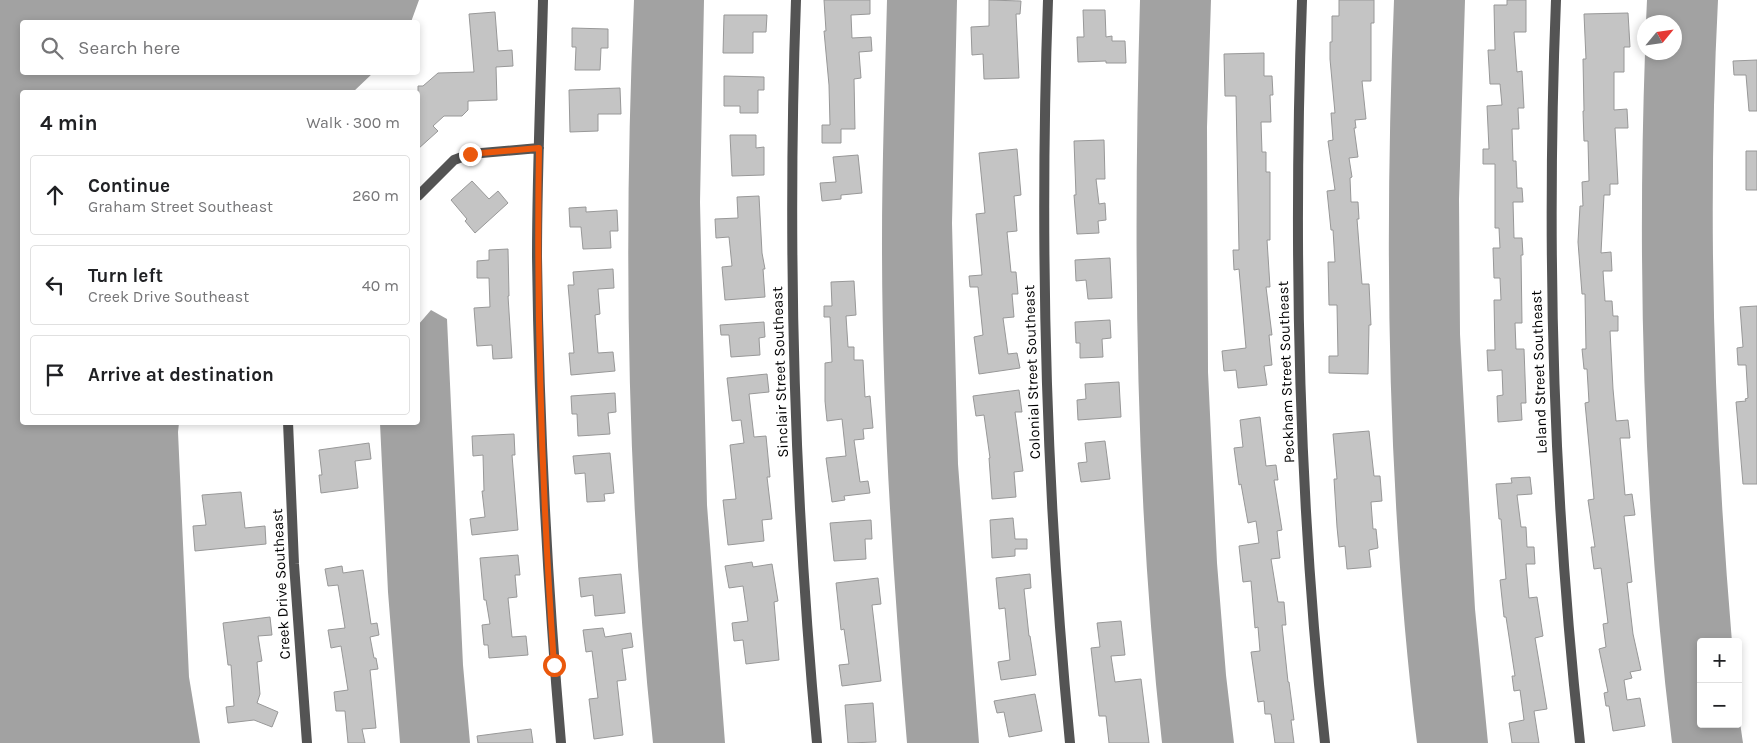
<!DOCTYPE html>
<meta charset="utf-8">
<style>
body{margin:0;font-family:Karla,sans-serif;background:#f6f6f6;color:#202124}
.controls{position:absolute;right:15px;bottom:15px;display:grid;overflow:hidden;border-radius:5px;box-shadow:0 2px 8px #0003}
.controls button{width:45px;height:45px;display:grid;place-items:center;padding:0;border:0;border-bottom:1px solid #e0e0e0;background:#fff;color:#202124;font:25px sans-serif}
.compass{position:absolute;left:1637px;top:15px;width:45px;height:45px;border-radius:50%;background:#fff;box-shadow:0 2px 8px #0003;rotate:61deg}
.stop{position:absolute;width:15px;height:15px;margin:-11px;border:4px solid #ea580c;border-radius:50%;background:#fff}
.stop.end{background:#ea580c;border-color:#fff;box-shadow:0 1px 5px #0008}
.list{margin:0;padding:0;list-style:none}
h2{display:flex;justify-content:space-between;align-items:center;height:65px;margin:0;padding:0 20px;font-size:21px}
h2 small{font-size:16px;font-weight:400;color:#757577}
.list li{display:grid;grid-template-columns:32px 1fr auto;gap:15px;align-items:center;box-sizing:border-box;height:80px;margin:0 10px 10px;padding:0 10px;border:1px solid #e0e0e0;border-radius:5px}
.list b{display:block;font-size:19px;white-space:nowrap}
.list p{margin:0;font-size:16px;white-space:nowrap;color:#757577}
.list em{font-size:16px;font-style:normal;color:#757577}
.icon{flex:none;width:28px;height:28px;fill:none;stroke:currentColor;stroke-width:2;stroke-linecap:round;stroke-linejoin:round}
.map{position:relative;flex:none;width:1757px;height:743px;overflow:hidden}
.search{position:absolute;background:#fff;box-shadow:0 2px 8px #0003;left:20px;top:20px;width:400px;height:55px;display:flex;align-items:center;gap:12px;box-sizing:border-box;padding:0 18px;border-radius:5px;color:#757577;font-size:19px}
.panel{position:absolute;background:#fff;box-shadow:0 2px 8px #0003;left:20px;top:90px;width:400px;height:335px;border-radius:5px}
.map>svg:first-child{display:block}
.water{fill:#a2a2a2}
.building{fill:#c4c4c4;stroke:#989898}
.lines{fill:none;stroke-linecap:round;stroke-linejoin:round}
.minor{stroke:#545454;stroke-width:10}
.route{stroke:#ea580c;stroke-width:6}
.labels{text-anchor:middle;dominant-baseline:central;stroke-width:5;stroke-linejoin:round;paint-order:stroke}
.street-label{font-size:15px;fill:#000;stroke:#fff}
</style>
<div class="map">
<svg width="1757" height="743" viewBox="0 0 1757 743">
<rect width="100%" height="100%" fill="#fff"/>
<path class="water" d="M0,0H419L411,22H22V72L373,73L353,92H22V422L179,423L178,432L189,677L200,743H0Z
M634,0H704L700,202L707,505L725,743H653C627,497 623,247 634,0Z
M887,0H957L952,223L958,464L979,743H907C893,578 882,411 882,245C882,164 885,82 887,0Z
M1140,0H1211L1207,127L1208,372L1217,563L1226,675L1234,743H1162C1135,496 1133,248 1140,0Z
M1394,0H1465L1459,199L1460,334L1475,609L1488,743H1417C1387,497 1384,247 1394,0Z
M1647,0H1718C1707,214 1714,428 1732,642H1701V724H1738V709L1743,743H1672C1644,514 1637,283 1645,53L1674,52V22H1646Z
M431,310L447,319L463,665L470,743H400L388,592L380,423L418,422V325Z"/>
<path class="building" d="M824,0H870V14L851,15L852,38L871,37L872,51L859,52L861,78L854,79L855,129H841V143H822V125H830L829,85L824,31H826Z
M989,0L1021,1L1020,14H1016L1019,78L984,79L983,54L972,55L971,27L989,26Z
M1339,0H1374V23H1371V81H1362L1366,119L1355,120L1356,128H1354L1358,157L1349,158L1352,177L1350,178L1351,202H1358L1359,219H1357L1362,284H1369L1371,325H1369L1368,374L1329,373V356H1338L1337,305H1329L1328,262H1335L1333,230H1331L1327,191L1335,190L1328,141L1333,140L1331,113H1335L1330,59V42H1332V16H1339Z
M1507,0H1526V32H1514L1517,72L1522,71L1524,108H1518L1519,129H1512L1513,161H1516L1517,188H1522L1523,202H1513L1514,238H1522L1523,255H1521L1522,323H1515L1516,349H1524L1526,403H1521L1522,420L1498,422L1497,396L1503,395L1502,370L1488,371L1487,350H1495L1494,300H1501L1500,278H1494L1493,248H1500L1499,228H1495V164H1483V149H1489L1487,106L1502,105L1500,84H1490L1488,50H1495L1494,5H1507Z
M1083,10H1105L1106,37L1112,36V41H1125L1126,63H1106V61L1078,62L1077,37H1084Z
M495,12L498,51L512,50L513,66L496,67L497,100L468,101V110L462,116H444L433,126L438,131L418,149V86H423L438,73L474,72L469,14Z
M1628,13L1630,47H1624V72H1614V110L1627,109L1628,128H1615L1618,184H1610V195H1604L1601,253L1611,252L1612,271H1603L1605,301H1612L1613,316H1618V331H1610L1613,389L1616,421L1628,420L1630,438H1620L1625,495L1632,494L1635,515L1624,516L1632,582L1627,583L1633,634L1641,670L1630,672L1632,678L1624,680L1627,700L1640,698L1645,726L1613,731L1609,706H1606L1604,693L1608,692L1599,649L1606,647L1603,624L1608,623L1601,568L1594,569L1591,547H1595L1588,500L1594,499L1585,403L1589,402L1587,369H1584L1582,349H1586L1585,294H1582L1578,242L1580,206H1583L1582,182L1589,181L1588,141H1584L1583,111H1584L1583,59H1586L1584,14Z
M724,15H767L766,32H753V53H723Z
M572,28L608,29V48H601L600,70H575L576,47H572Z
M1264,53V76H1272L1273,95H1270L1271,122H1261L1262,152H1266V172H1270V240H1267L1270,287H1266L1272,335H1269L1272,365L1264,366L1267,385L1238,388L1236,370L1224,371L1222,351L1246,348L1239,269L1234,270L1233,250H1239L1236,96H1225L1224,54Z
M1757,60V111H1749L1746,75H1734L1733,61Z
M724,76L764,77V90H758V113H740V106H724Z
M620,88L621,114H598V131L570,132L569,90Z
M730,135H756V148L764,147V175L732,176Z
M1104,140L1105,179H1096L1099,204L1105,203L1106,220L1098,221L1099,233L1077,234L1074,195H1076L1074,141Z
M1017,149L1021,195L1014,196L1017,231L1007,232L1011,272H1016L1018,294H1012L1014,317L1003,318L1008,354L1017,353L1020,368L979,374L974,337L983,335L978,287H970L969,276L982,275L976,214L985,213L979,153Z
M1746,151H1757V190H1746Z
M858,155L862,193L841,195V199L822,201L820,183L836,182L833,157Z
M472,181L489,199L498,191L508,203L475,233L465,221L467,219L451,200Z
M759,196L762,253L765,269H763L765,297L725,300L722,267L732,266L729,237L716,238L715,219L738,218L737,197Z
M586,207V212L617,210L618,231H610L611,248L583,249L581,227H570L569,208Z
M508,249L509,296H508L512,358L493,359L492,345L477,346L474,308L490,307L489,278H477V261L489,260V250Z
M1110,258L1112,298L1088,299L1086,280L1076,281L1075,260Z
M613,269L614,288L598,289L600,314L595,315L598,353L613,352L615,371L571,375L569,353H574L568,285H574L573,272Z
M854,281L856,315L846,316L848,347H854V360H863L865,397L870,396L873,428L863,429L864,439L854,440L860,482L868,481L870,493L844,496L845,500L832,502L826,458L846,456L842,419L827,421L825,401V363L832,362L830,317H824V306H832L831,282Z
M1757,306V484H1743L1736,402L1746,401L1745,399L1748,398L1746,365H1738L1737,348L1743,347L1740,307Z
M1110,320L1111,338L1102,339L1103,357L1080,358V343H1076L1075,322Z
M764,322L765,337L759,338L760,355L731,357L729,335H721L720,325Z
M767,374L769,392L749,394L754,437L766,436L770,477H767L772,519L762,520L764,541L728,545L723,500L736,499L730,445L744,443L741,420L732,421L727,378Z
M1119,382L1121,417L1078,420L1077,400L1086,399L1085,384Z
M1019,390L1022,412H1015L1023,471L1014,472L1016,497L992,499L989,458H990L984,415L976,416L973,396Z
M615,393L616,412L608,413L610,434L578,436L577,414H572L571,396Z
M1260,417L1266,466L1276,465L1278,480H1274L1282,530L1277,531L1280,558L1271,559L1278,602H1284L1286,625H1282L1288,682H1289L1294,720H1291L1294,743H1275L1271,714H1265L1264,701L1258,702L1251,652L1260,651L1258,627L1255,628L1251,581L1243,582L1239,546L1259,543L1256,521L1248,523L1241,484L1239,485L1234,448L1243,447L1240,420Z
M1369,431L1374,476H1380L1382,501L1371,502L1373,529H1376L1378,548L1369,550L1371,567L1347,569L1345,546L1339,547L1337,527L1334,479H1337L1333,434Z
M514,434L515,455H512L518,530L472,535L470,519L485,517L482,491H484L483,455L473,456L472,436Z
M1105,441L1110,479L1081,482L1078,463L1087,462L1085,443Z
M369,443L371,459L355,461L358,488L321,493L319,475H322L319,450Z
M610,453L614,493L604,494L605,501L587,502L585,473L575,474L573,456Z
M1530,477L1532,494L1517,495L1521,527H1526L1527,547H1534L1535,564H1526L1529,598L1537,597L1543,636L1535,638L1547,709L1534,711L1539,743H1512L1509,723L1524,720L1520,690L1514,691L1512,676H1515L1506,617H1504L1500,580L1506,579L1501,519H1499L1496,484L1512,483L1511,478Z
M241,492L245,528L265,526L266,544L195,551L193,526L206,525L202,495Z
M1013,518L1015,539H1027V549H1015V556L992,558L990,520Z
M871,520L872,539H865L866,559L834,561L830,523Z
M518,555L520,575H515L517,597L508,598L512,637L526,636L528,655L489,658L488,645H484L482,625L490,624L486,600H484L480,558Z
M752,562L753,567L772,564L778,601L774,602L779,660L746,664L743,640L734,641L732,623L748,621L743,586L729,588L725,566Z
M342,566L343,573L363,570L371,624L377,623L379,635L370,637L374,658H376L378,669L370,670L376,728L362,729L365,743H348L345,711H336L334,692L348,690L341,646L331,648L328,630L345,628L338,585L328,586L325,569Z
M621,574L625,613L595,616L593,595L581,597L579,578Z
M1030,574L1031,588L1024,589L1029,636H1030L1036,675L1001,680L998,662L1010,660L1005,608L999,609L996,578Z
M878,578L881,604L872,605L881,681L842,686L839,665L849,664L844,629L841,630L836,583Z
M270,617L272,635L258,636L262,661L257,662L260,694L257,703L278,712L272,727L254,720L228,723L226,707L234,706L231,665H228L223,623Z
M1121,621L1125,655L1111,656L1115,682L1141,679L1149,743H1109L1106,716H1099L1091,648L1100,647L1097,623Z
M603,628L605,637L631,633L633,647L622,649L626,680L617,681L623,735L594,739L589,699L598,698L592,651L586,652L583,630Z
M1035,694L1042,731L1009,737L1004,712L997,713L994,701Z
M873,703L876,742L848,743L845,705Z
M531,729L533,743H478L477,736Z"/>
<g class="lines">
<path class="minor" d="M543,0C541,85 537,171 537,257C539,419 547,581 561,743
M796,0C787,248 794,496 817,743
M1048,0C1039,248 1046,496 1070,743
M1302,0C1293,248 1298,496 1325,743
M1556,0C1546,248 1553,496 1580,743
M418,196L454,160L470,154L539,148
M288,422L294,564L307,743"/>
</g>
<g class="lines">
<path class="route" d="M470,154L539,148C536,321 542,492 554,665"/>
</g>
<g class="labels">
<g class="street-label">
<text transform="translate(780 372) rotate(-92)">Sinclair Street Southeast</text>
<text transform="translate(1032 372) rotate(-92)">Colonial Street Southeast</text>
<text transform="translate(1286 372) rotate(-92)">Peckham Street Southeast</text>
<text transform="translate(1539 372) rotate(-92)">Leland Street Southeast</text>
<text transform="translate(281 584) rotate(-93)">Creek Drive Southeast</text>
</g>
</g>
</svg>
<div class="controls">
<button>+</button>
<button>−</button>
</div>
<svg class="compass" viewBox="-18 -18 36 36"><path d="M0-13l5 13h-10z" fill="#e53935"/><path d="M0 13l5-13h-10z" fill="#757577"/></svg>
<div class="stop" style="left:554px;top:665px"></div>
<div class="stop end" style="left:470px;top:154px"></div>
<div class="search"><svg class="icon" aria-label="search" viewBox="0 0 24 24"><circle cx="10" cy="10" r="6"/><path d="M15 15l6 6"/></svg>Search here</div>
<section class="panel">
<h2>4 min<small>Walk · 300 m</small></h2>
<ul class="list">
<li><svg class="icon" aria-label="ahead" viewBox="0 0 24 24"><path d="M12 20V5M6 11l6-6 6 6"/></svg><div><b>Continue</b><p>Graham Street Southeast</p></div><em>260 m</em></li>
<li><svg class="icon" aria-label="left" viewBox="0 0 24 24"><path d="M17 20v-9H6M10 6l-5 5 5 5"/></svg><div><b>Turn left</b><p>Creek Drive Southeast</p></div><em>40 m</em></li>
<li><svg class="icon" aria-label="arrive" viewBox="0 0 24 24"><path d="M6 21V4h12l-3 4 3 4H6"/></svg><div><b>Arrive at destination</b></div></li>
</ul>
</section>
</div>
